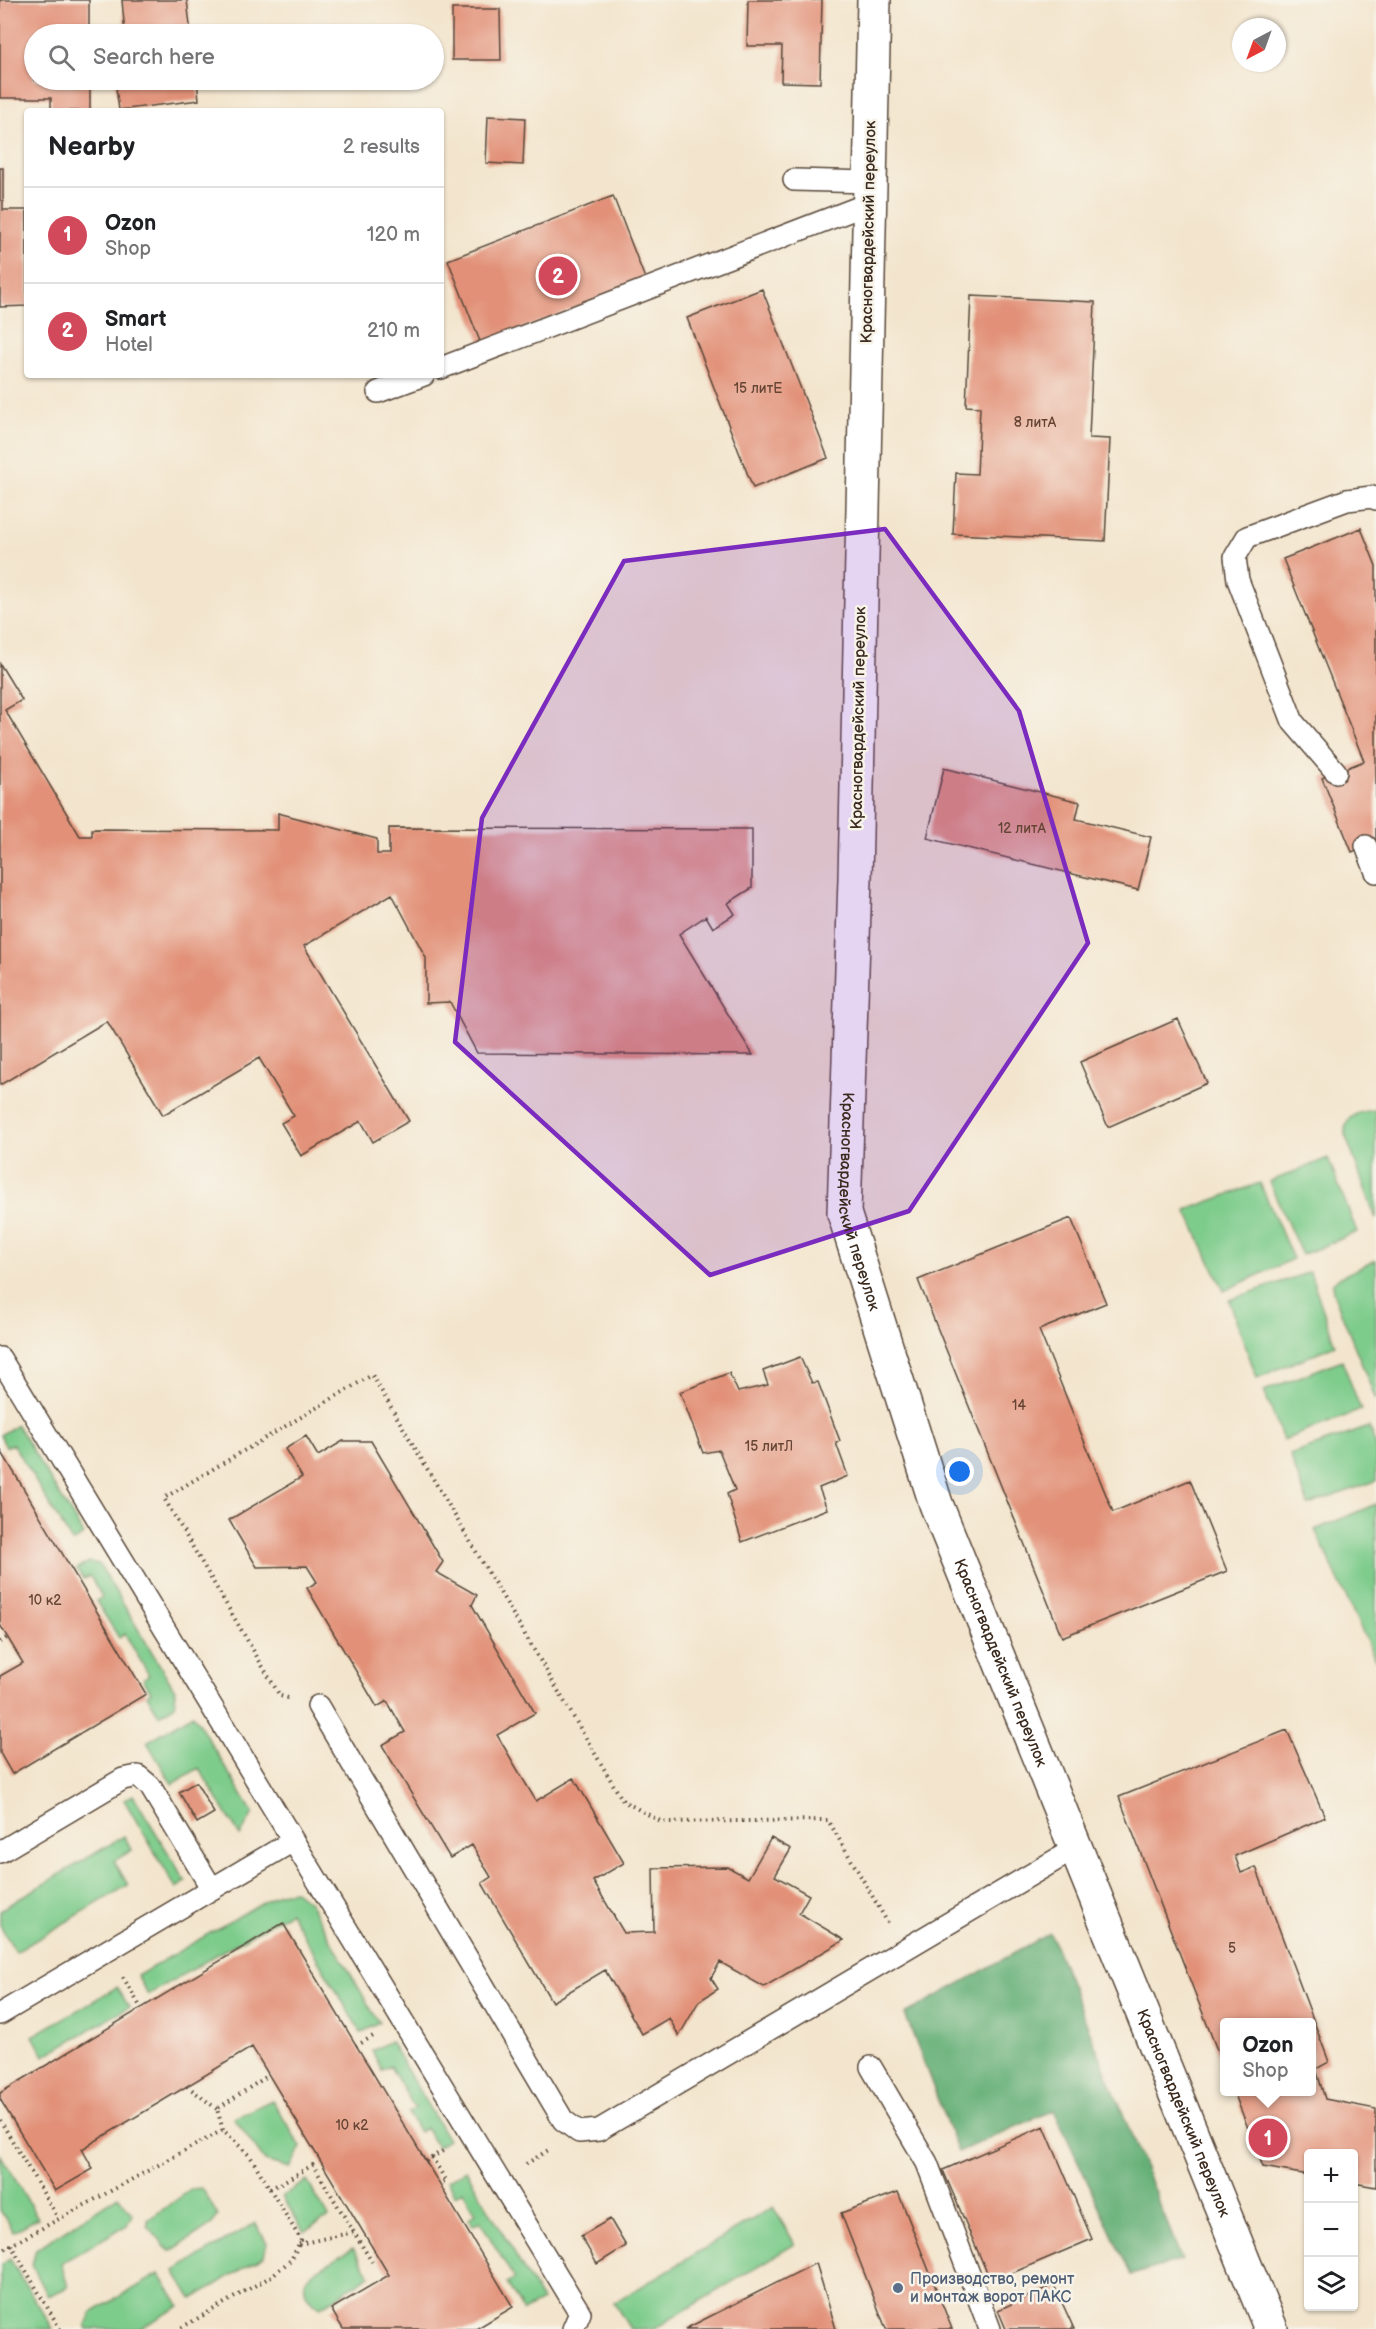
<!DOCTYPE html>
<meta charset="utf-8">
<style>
body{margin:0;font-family:"Balsamiq Sans",sans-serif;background:#f2f2f2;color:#202124}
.controls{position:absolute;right:18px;bottom:18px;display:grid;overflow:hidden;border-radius:6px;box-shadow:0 2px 4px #0004}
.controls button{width:54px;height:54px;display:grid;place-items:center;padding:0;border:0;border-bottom:2px solid #e0e0e0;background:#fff;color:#202124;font:30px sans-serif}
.compass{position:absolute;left:1232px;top:18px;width:54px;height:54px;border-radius:50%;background:#fff;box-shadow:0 2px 4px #0004;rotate:221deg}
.you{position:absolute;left:960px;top:1472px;width:21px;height:21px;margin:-15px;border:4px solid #fff;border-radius:50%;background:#1a73e8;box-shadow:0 0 0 9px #1a73e833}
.badge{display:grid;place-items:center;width:39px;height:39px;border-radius:50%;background:#d1495b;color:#fff;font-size:20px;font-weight:700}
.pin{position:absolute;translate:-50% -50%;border:3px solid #fff;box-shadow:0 2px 6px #0006}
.popup{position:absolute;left:1220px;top:2018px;width:96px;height:78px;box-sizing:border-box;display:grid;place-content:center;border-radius:6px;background:#fff;filter:drop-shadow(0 2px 4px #0005);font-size:20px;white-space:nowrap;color:#757577}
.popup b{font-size:22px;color:#202124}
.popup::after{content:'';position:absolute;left:50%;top:100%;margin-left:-12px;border:12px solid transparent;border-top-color:#fff}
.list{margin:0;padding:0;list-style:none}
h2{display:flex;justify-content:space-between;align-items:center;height:78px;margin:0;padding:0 24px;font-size:26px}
h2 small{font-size:20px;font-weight:400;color:#757577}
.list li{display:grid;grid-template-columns:39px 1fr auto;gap:18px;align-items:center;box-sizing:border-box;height:96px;padding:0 24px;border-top:2px solid #e0e0e0}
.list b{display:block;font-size:22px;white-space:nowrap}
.list p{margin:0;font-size:20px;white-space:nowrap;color:#757577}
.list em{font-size:20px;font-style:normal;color:#757577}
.icon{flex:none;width:33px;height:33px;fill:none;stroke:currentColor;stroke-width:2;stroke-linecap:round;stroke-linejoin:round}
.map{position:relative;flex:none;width:1376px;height:2329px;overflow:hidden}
.search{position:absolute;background:#fff;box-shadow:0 2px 4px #0004;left:24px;top:24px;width:420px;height:66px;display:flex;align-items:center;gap:15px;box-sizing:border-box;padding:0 21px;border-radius:33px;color:#757577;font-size:22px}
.panel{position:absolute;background:#fff;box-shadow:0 2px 4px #0004;left:24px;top:108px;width:420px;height:270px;border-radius:6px}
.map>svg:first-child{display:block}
.green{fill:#7ecc8c;stroke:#5c7b55;stroke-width:1.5}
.forest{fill:#66b078;stroke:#506d4b;stroke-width:1.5}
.building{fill:#e29178}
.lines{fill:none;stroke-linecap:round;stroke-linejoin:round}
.service-casing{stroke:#574638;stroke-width:24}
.minor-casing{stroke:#574638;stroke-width:36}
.path{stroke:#574638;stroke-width:4;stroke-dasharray:1.5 4.5;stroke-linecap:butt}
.service{stroke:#fff;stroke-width:21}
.minor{stroke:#fff;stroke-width:33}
.marked{fill:#7b2cbf;fill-opacity:0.2;stroke:#7b2cbf;stroke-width:4.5;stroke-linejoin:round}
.service-dot{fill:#5c6f8a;stroke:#f7f3e8;stroke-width:2}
.labels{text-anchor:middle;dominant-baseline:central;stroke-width:5;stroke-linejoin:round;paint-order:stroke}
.number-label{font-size:14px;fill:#654434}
.street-label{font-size:16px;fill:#3b2a1e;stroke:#f7f3e8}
.service-label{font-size:16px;fill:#4e5e75;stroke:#f7f3e8;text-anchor:start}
</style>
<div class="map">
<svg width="1376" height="2329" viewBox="0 0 1376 2329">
<rect width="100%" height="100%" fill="#f7f3e8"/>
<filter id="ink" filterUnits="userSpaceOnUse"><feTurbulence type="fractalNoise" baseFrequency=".0167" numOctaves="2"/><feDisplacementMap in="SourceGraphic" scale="12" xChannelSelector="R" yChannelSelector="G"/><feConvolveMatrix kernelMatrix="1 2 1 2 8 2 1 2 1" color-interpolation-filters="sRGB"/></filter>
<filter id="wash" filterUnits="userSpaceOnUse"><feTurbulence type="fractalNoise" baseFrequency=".008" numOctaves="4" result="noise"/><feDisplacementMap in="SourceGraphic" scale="24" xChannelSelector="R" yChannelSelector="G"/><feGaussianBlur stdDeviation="1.35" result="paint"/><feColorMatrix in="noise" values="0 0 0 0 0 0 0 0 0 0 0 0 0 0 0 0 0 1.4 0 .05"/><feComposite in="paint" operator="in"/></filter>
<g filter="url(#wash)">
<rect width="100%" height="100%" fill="#f3e5cd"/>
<path class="green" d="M1376,1110V1219L1345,1134C1344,1115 1360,1111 1376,1110Z
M1328,1158L1357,1232L1302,1255L1269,1182Z
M1260,1183L1293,1259L1224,1291L1186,1210Z
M1376,1260V1400L1333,1292L1332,1284L1338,1278Z
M1310,1272L1335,1345L1257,1378L1229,1300Z
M1342,1360L1361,1410L1283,1440L1264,1391Z
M17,1425L84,1535L72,1542L13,1444L6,1447L0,1435Z
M1369,1427L1376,1446V1481L1308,1505L1290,1455Z
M1376,1504V1661L1315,1530Z
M89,1562L99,1564L176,1692L174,1706L159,1715L147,1695L151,1692L143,1679L149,1675L125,1634L119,1638L96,1601L102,1597L90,1576L83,1579L77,1569Z
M193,1714L253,1813L240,1836L199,1768L172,1784L147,1742Z
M133,1795L186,1882L176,1888L124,1800Z
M124,1836L132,1850L114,1861L128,1885L16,1952L0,1926V1910Z
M295,1891L309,1902L379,2023L361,2033L290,1912L148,1995L137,1976L278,1893Z
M117,1987L129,2007L44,2056L33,2036Z
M390,2041L448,2140L437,2147L426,2128L419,2132L408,2113L415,2109L390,2066L382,2070L372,2051Z
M272,2100L301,2147L290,2168L265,2161L234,2118Z
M0,2154L38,2218L13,2232L0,2210Z
M466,2170L542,2301L523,2311L507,2283L514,2278L480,2221L473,2225L469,2218L476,2213L463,2191L455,2195L447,2181Z
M307,2181L329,2217L304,2232L282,2196Z
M202,2188L218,2216L212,2224L171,2251L166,2248L148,2226V2220L192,2189Z
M118,2196L132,2214L127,2225L61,2263L68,2287L48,2296L32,2265L36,2249Z
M773,2207L795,2244L654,2329H630L614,2303Z
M255,2223L267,2243L264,2256L192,2299L175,2271Z
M353,2248L370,2275L321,2307C308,2301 303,2294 305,2280L312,2273Z
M10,2259L53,2329H2L0,2325V2265Z
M159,2274L180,2306L139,2329H88L86,2325L91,2313Z"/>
<path class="forest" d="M1050,1933L1182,2260L1131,2275L1054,2110L958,2152L905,2014Z"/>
<g id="blocks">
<path class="building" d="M0,0H89V34H34V80H90V111H51V98H0Z
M122,0H187L191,34H125Z
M748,0H822L820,83L781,82L782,46H747Z
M452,9H500L501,60H452Z
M115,80H197L199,100L119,110Z
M488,116L525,118L523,165L486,163Z
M0,168H3V210H27V306L0,307Z
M613,196L646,281L481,344L448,260Z
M762,289L828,458L753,488L687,318Z
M971,296L1095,302L1089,438L1110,439L1105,541L953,534L956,473L977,474L980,407L966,406Z
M1361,528L1376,566V842L1352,852L1322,778L1364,761L1283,559Z
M0,664L22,700L5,710L80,836H92V829L278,830V813L377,839V854H389V828L752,829V888L728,903L735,914L713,928L706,916L679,934L753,1055L477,1053L450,1002L426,1003V958L392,894L304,946L409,1121L373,1142L361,1121L301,1156L281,1123L294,1116L259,1058L163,1115L107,1021L0,1085Z
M944,768L1080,802L1076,819L1151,837L1138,890L927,838Z
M1178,1019L1207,1083L1108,1127L1080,1062Z
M1071,1218L1106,1303L1039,1330L1113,1512L1190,1480L1227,1571L1062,1637L918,1280Z
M800,1357L812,1383L818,1382L840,1441L836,1443L848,1476L819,1488L827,1509L742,1542L727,1494L735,1490L719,1450L703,1453L680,1392L729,1373L738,1392L768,1385L763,1371Z
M306,1436L318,1456L343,1441H371L443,1562L436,1572L477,1595L472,1605L535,1713L497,1735L536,1801L574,1778L624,1863L593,1881L624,1933L654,1932L653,1868L728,1867L748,1878L771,1838L791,1849L775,1876L809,1895L799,1913L844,1940L764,1987L720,1962L711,1978L718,1989L699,2001L679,2036L669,2018L642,2034L605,1970L552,2002L482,1883L491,1877L472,1845L450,1858L382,1745L405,1732L387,1701L377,1707L307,1588L317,1582L307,1566L257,1567L229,1520L302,1477L285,1449Z
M0,1449L146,1694L12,1774L0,1753V1676L23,1663L0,1625Z
M1287,1730L1325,1817L1235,1856L1241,1873L1256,1867L1329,2062L1316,2069L1325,2099L1376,2109V2187L1354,2183V2154H1308V2175L1263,2167L1234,2092H1312V2022H1224V2068L1119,1797Z
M196,1782L214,1813L197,1823L179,1792Z
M283,1923L513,2307L476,2329H343L331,2309L389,2275L252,2047L82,2149L93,2169L55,2191L0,2099V2093Z
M1044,2126L1092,2239L991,2282L943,2170Z
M898,2192L952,2329H886L841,2213Z
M610,2219L626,2246L597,2264L581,2236Z
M816,2263L836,2329H685Z
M1054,2285L1074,2329H1006L998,2310Z"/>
</g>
</g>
<g filter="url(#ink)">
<use href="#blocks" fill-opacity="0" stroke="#574638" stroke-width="1.5"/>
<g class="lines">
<defs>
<path id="service" d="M794,180L870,182
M441,368L870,203
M378,392L424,375
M1336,772L1293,722L1238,580L1235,557L1247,537L1347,500L1372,497L1376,499
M1366,846L1376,872
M0,1358L580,2313L573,2329
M318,1706L563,2120L579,2132L599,2130L1076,1848
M0,1852L123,1779L138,1776L150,1786L212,1889
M0,2014L293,1841
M871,2067L927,2163L990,2329"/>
<g id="minor">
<path id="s1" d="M874,0L855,879L844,1213L936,1504L1271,2329"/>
</g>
</defs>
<use href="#service" class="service-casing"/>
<use href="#minor" class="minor-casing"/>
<path class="path" d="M0,1642L8,1637
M288,1698L280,1696L164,1498L372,1375L623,1801L662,1822L828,1820L888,1923
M123,1977L141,2008
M356,2046L375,2035
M187,2086L217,2109
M0,2120L58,2218
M223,2130L217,2109L269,2075
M432,2157L446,2181L439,2184
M426,2161L446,2149
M526,2164L550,2149
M270,2189L313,2165L372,2262
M299,2244L354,2232
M0,2252L11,2245
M60,2329L11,2245L223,2130L250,2156L301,2240L291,2260L270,2277L179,2329"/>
<use href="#service" class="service"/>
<use href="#minor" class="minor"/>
</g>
</g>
<path class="marked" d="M885,529L1019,711L1088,943L909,1211L710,1275L455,1042L482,818L624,561Z"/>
<circle class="service-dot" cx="898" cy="2288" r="6"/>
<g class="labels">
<g class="number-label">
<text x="758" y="388">15 литЕ</text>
<text x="1035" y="422">8 литА</text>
<text x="1022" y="828">12 литА</text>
<text x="1019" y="1405">14</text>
<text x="769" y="1446">15 литЛ</text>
<text x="45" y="1600">10 к2</text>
<text x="1232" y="1948">5</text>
<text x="352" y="2125">10 к2</text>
</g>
<g class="street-label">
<text transform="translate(869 232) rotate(-89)">Красногвардейский переулок</text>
<text transform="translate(859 718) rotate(-89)">Красногвардейский переулок</text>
<text stroke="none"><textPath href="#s1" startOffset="1204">Красногвардейский переулок</textPath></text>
<text stroke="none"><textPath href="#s1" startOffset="1690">Красногвардейский переулок</textPath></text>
<text stroke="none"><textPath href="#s1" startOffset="2176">Красногвардейский переулок</textPath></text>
</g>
<g class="service-label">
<text x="910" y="2279">Производство, ремонт<tspan x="910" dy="18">и монтаж ворот ПАКС</tspan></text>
</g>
</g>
</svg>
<div class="controls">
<button>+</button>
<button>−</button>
<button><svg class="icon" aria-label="layers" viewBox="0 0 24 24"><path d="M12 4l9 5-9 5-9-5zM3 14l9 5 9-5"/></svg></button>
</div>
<svg class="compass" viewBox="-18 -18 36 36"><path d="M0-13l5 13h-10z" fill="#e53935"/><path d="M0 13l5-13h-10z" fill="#757577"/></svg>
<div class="you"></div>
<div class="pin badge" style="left:1268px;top:2138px">1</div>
<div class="popup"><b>Ozon</b>Shop</div>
<div class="pin badge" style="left:558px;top:276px">2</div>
<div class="search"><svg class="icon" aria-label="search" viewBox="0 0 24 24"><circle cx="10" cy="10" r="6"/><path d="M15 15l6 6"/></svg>Search here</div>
<section class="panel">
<h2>Nearby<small>2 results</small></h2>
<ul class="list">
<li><span class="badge">1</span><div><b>Ozon</b><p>Shop</p></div><em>120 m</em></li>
<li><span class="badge">2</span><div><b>Smart</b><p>Hotel</p></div><em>210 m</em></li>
</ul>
</section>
</div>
